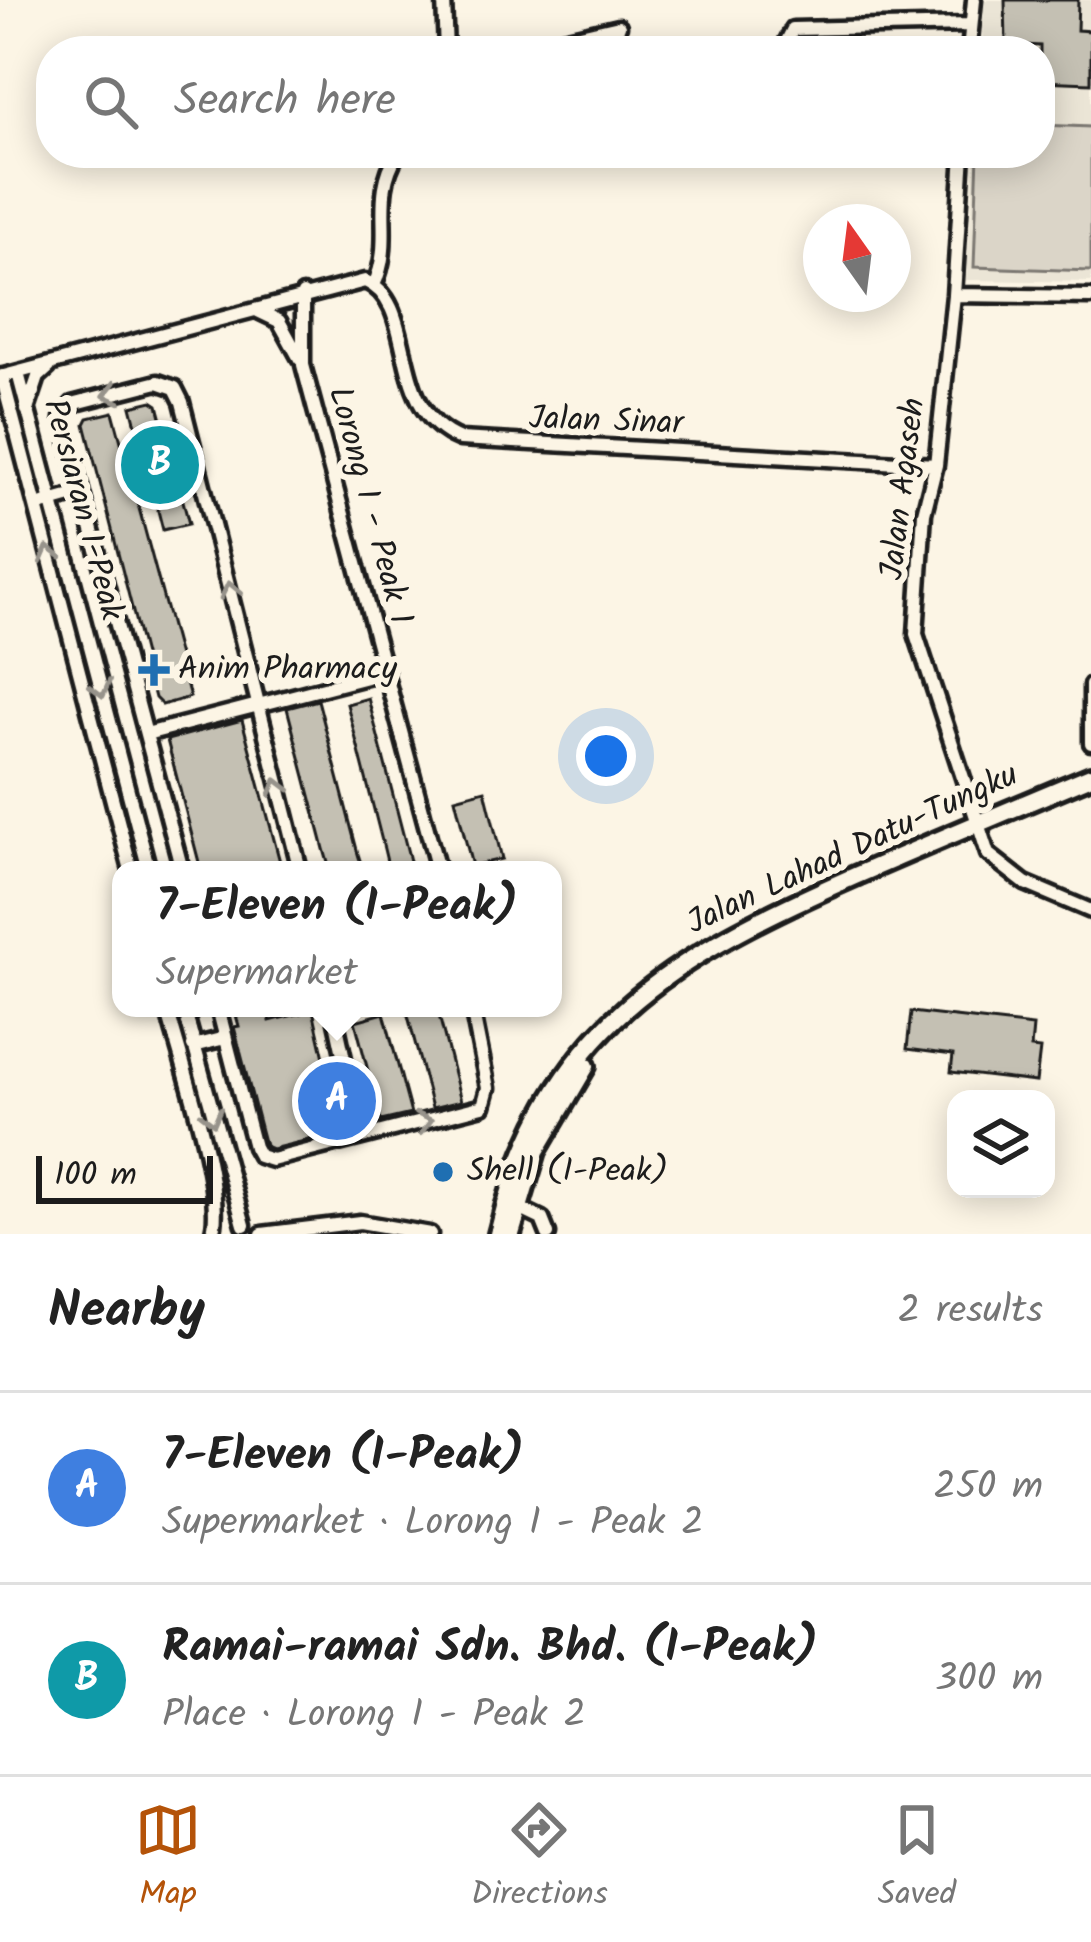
<!DOCTYPE html>
<meta charset="utf-8">
<style>
body{margin:0;font-family:Kalam,sans-serif;background:#f2f2f2;color:#222}
.controls{position:absolute;right:36px;bottom:36px;display:grid;overflow:hidden;border-radius:24px;box-shadow:0 6px 30px #0003}
.controls button{width:108px;height:108px;display:grid;place-items:center;padding:0;border:0;border-bottom:3px solid #e0e0e0;background:#fff;color:#222;font:60px sans-serif}
.compass{position:absolute;left:803px;top:204px;width:108px;height:108px;border-radius:50%;background:#fff;box-shadow:0 6px 30px #0003;rotate:346deg}
.scale{position:absolute;left:36px;bottom:30px;width:177px;box-sizing:border-box;padding-left:12px;border:6px solid #1c1c1c;border-top:0;font-size:33px;line-height:42px;white-space:nowrap;color:#1c1c1c;-webkit-text-stroke:9px #fcf5e5;paint-order:stroke}
.you{position:absolute;left:606px;top:756px;width:42px;height:42px;margin:-30px;border:9px solid #fff;border-radius:50%;background:#1a73e8;box-shadow:0 0 0 18px #1a73e833}
.badge{display:grid;place-items:center;width:78px;height:78px;border-radius:50%;background:#b45309;color:#fff;font-size:39px;font-weight:700}
.pin{position:absolute;translate:-50% -50%;border:6px solid #fff;box-shadow:0 3px 12px #0006}
.popup{position:absolute;left:112px;top:861px;width:450px;height:156px;box-sizing:border-box;display:grid;place-content:center;border-radius:24px;background:#fff;filter:drop-shadow(0 3px 9px #0005);font-size:39px;white-space:nowrap;color:#767676}
.popup b{font-size:45px;color:#222}
.popup::after{content:'';position:absolute;left:50%;top:100%;margin-left:-24px;border:24px solid transparent;border-top-color:#fff}
.list{margin:0;padding:0;list-style:none}
h2{display:flex;justify-content:space-between;align-items:center;height:156px;margin:0;padding:0 48px;font-size:51px}
h2 small{font-size:39px;font-weight:400;color:#767676}
.list li{display:grid;grid-template-columns:78px 1fr auto;gap:36px;align-items:center;box-sizing:border-box;height:192px;padding:0 48px;border-top:3px solid #e0e0e0}
.list b{display:block;font-size:45px;white-space:nowrap}
.list p{margin:0;font-size:39px;white-space:nowrap;color:#767676}
.list em{font-size:39px;font-style:normal;color:#767676}
.icon{flex:none;width:66px;height:66px;fill:none;stroke:currentColor;stroke-width:2;stroke-linecap:round;stroke-linejoin:round}
.map{position:relative;flex:none;width:1091px;height:1234px;overflow:hidden}
.search{position:absolute;background:#fff;box-shadow:0 6px 30px #0003;left:36px;right:36px;top:36px;height:132px;display:flex;align-items:center;gap:30px;box-sizing:border-box;padding:0 42px;border-radius:48px;color:#767676;font-size:45px}
.sheet{height:540px;background:#fff}
nav{display:flex;justify-content:space-around;align-items:center;box-sizing:border-box;height:168px;border-top:3px solid #e0e0e0;background:#fff;font-size:33px;color:#767676}
nav a{display:grid;justify-items:center;gap:6px}
nav .on{color:#b45309}
.map>svg:first-child{display:block}
.built{fill:#ebe5d6}
.green{fill:#dbd5c8;stroke:#7c7872;stroke-width:3}
.building{fill:#c4c0b3;stroke:#1c1c1c;stroke-width:3}
.lines{fill:none;stroke-linecap:round;stroke-linejoin:round}
.street-casing{stroke:#1c1c1c;stroke-width:21}
.secondary-casing{stroke:#1c1c1c;stroke-width:26}
.street{stroke:#fcf5e5;stroke-width:12}
.secondary{stroke:#fcf5e5;stroke-width:16}
.oneway{stroke:#97938b}
.poi-dot{fill:#1f6fb2;stroke:#fcf5e5;stroke-width:4.5}
.labels{text-anchor:middle;dominant-baseline:central;stroke-width:12;stroke-linejoin:round;paint-order:stroke}
.street-label{font-size:33px;fill:#1c1c1c;stroke:#fcf5e5}
.poi-label{font-size:33px;fill:#1c1c1c;stroke:#fcf5e5;text-anchor:start}
</style>
<div class="map">
<svg width="1091" height="1234" viewBox="0 0 1091 1234">
<rect width="100%" height="100%" fill="#fcf5e5"/>
<filter id="ink" filterUnits="userSpaceOnUse"><feTurbulence type="fractalNoise" baseFrequency=".00833" numOctaves="2"/><feDisplacementMap in="SourceGraphic" scale="24" xChannelSelector="R" yChannelSelector="G"/><feConvolveMatrix kernelMatrix="1 2 1 2 8 2 1 2 1" color-interpolation-filters="sRGB"/></filter>
<g filter="url(#ink)">
<path class="built" d="M984,0H1091V282L966,280L976,153H1040V51H982Z"/>
<path class="green" d="M1040,125L1091,127V271L974,267L978,153H1040Z"/>
<path class="building" d="M1005,0H1078L1077,30L1091,31V83L1040,81V46L1006,44Z
M152,401L158,405L189,524L163,530L131,406Z
M113,412L190,697L162,705L155,698L85,424L88,418Z
M368,698L409,857L412,870H389L384,849L347,704Z
M318,700L358,854L363,870H330L324,849L287,708Z
M242,720L280,862L249,870H201L167,740Z
M485,790L502,859L472,866L455,798Z
M234,1008H267L270,1021L313,1010L341,1132L272,1149L265,1146L234,1027L239,1026Z
M406,1008H437L461,1101L432,1108Z
M911,1012L1033,1026L1031,1048L1040,1049L1036,1082L951,1072L953,1055L907,1049Z
M384,1013L411,1114L381,1121L355,1021Z"/>
<g class="lines">
<defs>
<path id="street" d="M444,0L446,51
M511,51L619,26
M642,51V49
M782,51L793,29L970,25
M969,51L974,0
M963,153L954,295L936,465L924,513L916,634L988,854L1025,883L1091,911
M374,285C396,238 369,198 398,153
M303,294V365L438,870
M954,295L1091,297
M256,310L279,321L300,359
M18,373L149,870
M2,376L131,870
M0,377L365,281C420,304 385,409 460,439L936,465
M27,410L38,377L49,367
M43,504L82,493
M1091,685V743
M146,734L386,672
M182,870L62,418L72,404L158,382L175,388L182,402L300,870
M167,1008C179,1054 227,1196 212,1234
M184,1008L244,1225
M218,1008L254,1147L259,1156L272,1160L483,1106L488,1088L472,1008
M333,1008L361,1137
M193,1046L225,1038
M517,1207L542,1219L548,1234
M262,1234L360,1222L430,1234"/>
<path id="secondary" d="M498,1234C547,1028 673,956 855,876C933,842 1012,809 1091,776
M511,1234L536,1151L586,1066"/>
</defs>
<use href="#street" class="street-casing"/>
<use href="#secondary" class="secondary-casing"/>
<use href="#street" class="street"/>
<use href="#secondary" class="secondary"/>
</g>
<defs><path id="oneway-chevron" d="M-2-3.5L2.5 0L-2 3.5" fill="none" stroke-width="1.6" stroke-linecap="round" stroke-linejoin="round" transform="scale(3)"/></defs>
<g class="oneway">
<use href="#oneway-chevron" transform="translate(111 394) rotate(166)"/>
<use href="#oneway-chevron" transform="translate(49 554) rotate(-105)"/>
<use href="#oneway-chevron" transform="translate(230 590) rotate(-103)"/>
<use href="#oneway-chevron" transform="translate(101 689) rotate(75)"/>
<use href="#oneway-chevron" transform="translate(278 787) rotate(-105)"/>
<use href="#oneway-chevron" transform="translate(212 1117) rotate(75)"/>
<use href="#oneway-chevron" transform="translate(424 1122) rotate(-14)"/>
</g>
</g>
<g class="poi-dot">
<path d="M148 652h12v12h12v12h-12v12h-12v-12h-12v-12h12z"/>
<circle cx="443" cy="1172" r="12"/>
</g>
<g class="labels">
<g class="street-label">
<text transform="translate(606 422) rotate(2)">Jalan Sinar</text>
<text transform="translate(904 489) rotate(-83)">Jalan Agaseh</text>
<text transform="translate(369 506) rotate(75)">Lorong I - Peak 1</text>
<text transform="translate(82 510) rotate(75)">Persiaran I-Peak</text>
<text transform="translate(853 850) rotate(-25)">Jalan Lahad Datu-Tungku</text>
</g>
<g class="poi-label">
<text x="178" y="670">Anim Pharmacy</text>
<text x="467" y="1172">Shell (I-Peak)</text>
</g>
</g>
</svg>
<div class="controls">
<button><svg class="icon" aria-label="layers" viewBox="0 0 24 24"><path d="M12 4l9 5-9 5-9-5zM3 14l9 5 9-5"/></svg></button>
</div>
<svg class="compass" viewBox="-18 -18 36 36"><path d="M0-13l5 13h-10z" fill="#e53935"/><path d="M0 13l5-13h-10z" fill="#767676"/></svg>
<div class="scale">100 m</div>
<div class="you"></div>
<div class="pin badge" style="left:337px;top:1101px;background:#3f7fe0">A</div>
<div class="popup"><b>7-Eleven (I-Peak)</b>Supermarket</div>
<div class="pin badge" style="left:160px;top:465px;background:#0f9aa8">B</div>
<div class="search"><svg class="icon" aria-label="search" viewBox="0 0 24 24"><circle cx="10" cy="10" r="6"/><path d="M15 15l6 6"/></svg>Search here</div>
</div>
<section class="sheet">
<h2>Nearby<small>2 results</small></h2>
<ul class="list">
<li><span class="badge" style="background:#3f7fe0">A</span><div><b>7-Eleven (I-Peak)</b><p>Supermarket · Lorong I - Peak 2</p></div><em>250 m</em></li>
<li><span class="badge" style="background:#0f9aa8">B</span><div><b>Ramai-ramai Sdn. Bhd. (I-Peak)</b><p>Place · Lorong I - Peak 2</p></div><em>300 m</em></li>
</ul>
</section>
<nav>
<a class="on"><svg class="icon" aria-label="map" viewBox="0 0 24 24"><path d="M3 6l6-2 6 2 6-2v14l-6 2-6-2-6 2zM9 4v14M15 6v14"/></svg>Map</a>
<a><svg class="icon" aria-label="directions" viewBox="0 0 24 24"><path d="M12 3l9 9-9 9-9-9zM9 14v-3h6M13 9l2 2-2 2"/></svg>Directions</a>
<a><svg class="icon" aria-label="saved" viewBox="0 0 24 24"><path d="M7 4h10v16l-5-4-5 4z"/></svg>Saved</a>
</nav>
